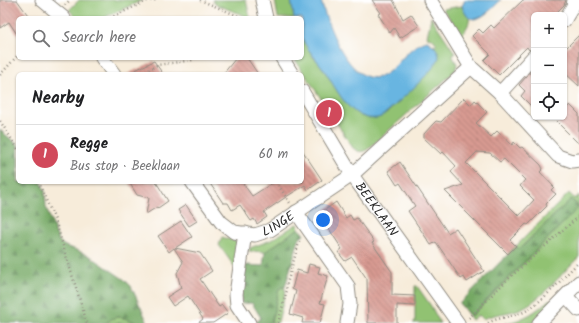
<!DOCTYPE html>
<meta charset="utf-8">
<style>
body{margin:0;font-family:Kalam,sans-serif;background:#f2f2f2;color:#202124}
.controls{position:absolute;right:12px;top:12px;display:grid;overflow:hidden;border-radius:6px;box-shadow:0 1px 3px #0004}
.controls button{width:36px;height:36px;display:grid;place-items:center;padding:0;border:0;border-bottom:1px solid #e0e0e0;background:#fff;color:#202124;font:20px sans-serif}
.you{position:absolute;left:323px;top:220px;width:14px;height:14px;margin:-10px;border:3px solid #fff;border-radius:50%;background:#1a73e8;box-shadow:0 0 0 6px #1a73e833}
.badge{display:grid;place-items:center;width:26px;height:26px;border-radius:50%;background:#d1495b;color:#fff;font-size:13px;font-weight:700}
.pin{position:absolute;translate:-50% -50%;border:2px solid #fff;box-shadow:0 1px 4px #0006}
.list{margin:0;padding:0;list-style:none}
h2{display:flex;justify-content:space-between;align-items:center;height:52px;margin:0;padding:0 16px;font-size:17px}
h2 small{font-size:13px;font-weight:400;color:#757577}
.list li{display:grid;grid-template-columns:26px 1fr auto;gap:12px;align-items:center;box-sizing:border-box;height:60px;padding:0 16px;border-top:1px solid #e0e0e0}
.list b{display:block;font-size:15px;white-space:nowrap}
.list p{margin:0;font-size:13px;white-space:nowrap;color:#757577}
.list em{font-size:13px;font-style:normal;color:#757577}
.icon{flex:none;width:22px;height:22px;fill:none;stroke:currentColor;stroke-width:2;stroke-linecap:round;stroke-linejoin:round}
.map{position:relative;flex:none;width:579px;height:323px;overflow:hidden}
.search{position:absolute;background:#fff;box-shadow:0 1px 3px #0004;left:16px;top:16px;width:288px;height:44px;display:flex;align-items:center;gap:10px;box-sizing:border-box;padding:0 14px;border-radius:6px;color:#757577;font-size:15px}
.panel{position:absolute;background:#fff;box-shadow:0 1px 3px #0004;left:16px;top:72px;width:288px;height:112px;border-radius:6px}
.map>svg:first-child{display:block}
.grass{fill:#91c272;stroke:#5e764e}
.forest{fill:url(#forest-firs);stroke:#506a48}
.water{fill:#67b5e1;stroke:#497086}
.building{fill:url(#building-back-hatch);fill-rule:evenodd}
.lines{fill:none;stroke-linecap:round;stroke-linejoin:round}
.street-casing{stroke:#918c82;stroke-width:15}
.path{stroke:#918c82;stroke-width:2.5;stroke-dasharray:1 3;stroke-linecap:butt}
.street{stroke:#fff;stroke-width:13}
.labels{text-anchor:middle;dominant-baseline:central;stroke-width:3.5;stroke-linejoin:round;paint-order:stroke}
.street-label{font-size:13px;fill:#2b2b2b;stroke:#fff}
</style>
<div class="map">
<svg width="579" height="323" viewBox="0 0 579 323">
<defs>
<pattern id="forest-firs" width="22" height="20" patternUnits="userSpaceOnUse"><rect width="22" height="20" fill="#74a864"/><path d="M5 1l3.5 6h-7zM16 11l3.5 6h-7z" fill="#5f8953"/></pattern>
<pattern id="building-back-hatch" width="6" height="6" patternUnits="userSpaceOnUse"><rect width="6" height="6" fill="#d89a91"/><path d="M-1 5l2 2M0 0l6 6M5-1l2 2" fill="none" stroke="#af7e77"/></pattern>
</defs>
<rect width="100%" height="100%" fill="#fff"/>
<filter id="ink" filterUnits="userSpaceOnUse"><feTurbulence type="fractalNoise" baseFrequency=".025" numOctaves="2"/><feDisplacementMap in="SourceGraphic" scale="8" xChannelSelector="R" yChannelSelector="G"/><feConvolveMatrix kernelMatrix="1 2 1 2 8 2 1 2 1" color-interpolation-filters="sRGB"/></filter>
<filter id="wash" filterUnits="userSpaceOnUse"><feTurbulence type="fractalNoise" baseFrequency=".012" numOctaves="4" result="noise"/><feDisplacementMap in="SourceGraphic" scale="16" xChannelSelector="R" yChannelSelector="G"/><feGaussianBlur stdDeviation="0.9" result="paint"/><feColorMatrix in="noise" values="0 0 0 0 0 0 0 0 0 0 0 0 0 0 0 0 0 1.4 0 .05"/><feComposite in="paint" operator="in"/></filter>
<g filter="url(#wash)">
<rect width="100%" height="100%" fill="#f7ecda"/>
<path class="grass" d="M79,0H143L103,18H77L69,10Z
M213,0H246L250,18L215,4Z
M275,0H291L294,18H278Z
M462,6C463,11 467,14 469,18C471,23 464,31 462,36L443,9Z
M431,17L455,53L452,55L457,64L455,71L368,149C362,153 358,152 353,148L331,114L333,112L329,105L326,106L294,58H302V37L313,57L320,64L342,98L355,112L361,116L388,112L426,75L437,51L433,44L435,46L437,44L432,38L427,37Z
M569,193L575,199L579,195V206L571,199L519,249L516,246Z
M579,207V257C563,272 542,299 522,308C509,314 495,313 483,319L479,315L472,320L460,304L472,316Z
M297,224L299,228L265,252L249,251L250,248L271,240Z
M222,237L238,242L236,269L219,245Z
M415,286H417L431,306L440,323H413L415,321Z
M282,287H285L284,289L286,290L278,322L277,323H271L279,289Z
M550,299L554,303L533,323H506C524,320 537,311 550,299Z
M118,317L128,319L138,323H106L112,318Z"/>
<path class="forest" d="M0,130L18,145V182H41L45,191L46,207L58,239L62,244L67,247L74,249L90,256L125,280L131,286L148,323C145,323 141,323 139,323C125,320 120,311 106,323H0Z
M571,199L579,207L471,316L460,304H459L516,246L520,249Z
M299,228L304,235L299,239L285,287H282L279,289L271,323H255L261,318L252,303L242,304L241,299L246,265L263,266L265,252Z"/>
<path class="water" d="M291,0H321C326,23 354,97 387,73C401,63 409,45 427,41C432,44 439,49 439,57C438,68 391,109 381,117C372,120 363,118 355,112C341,102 332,81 322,67C317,60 304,46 302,37C301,31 302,24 302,18H294Z
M465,0H501C489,11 471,33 462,6Z"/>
<g id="blocks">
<path class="building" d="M0,0H17L30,18H18V36L9,22L0,28Z
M372,0H393L403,19L411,14L419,26L400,38L394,28L390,33L378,14L381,13Z
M523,0H566L564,5L554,15H534V48L529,50L527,47L499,75L484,60L490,54L472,36L479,29L483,33L491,25L494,28Z
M579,35V86L564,72V50Z
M236,58H247L258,74H223Z
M154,61L163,74H127Z
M534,68V109L521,96L525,91L519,85Z
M464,98L471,105L475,100L487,112L476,123L491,137L497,131L512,145L514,142L520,148L522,147L541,165L543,169L540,172L554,187L551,190L556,194L546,204L547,206L528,225L526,224L510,240L516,246L508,254L445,191L463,185L451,172L456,166L443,152L441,154L424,138V134L433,124L436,121L441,122ZM477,152L490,153L500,162L504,159L525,180L520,186L534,200L519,216L466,163Z
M570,105L579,114V144L552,117H564V110Z
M302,150L322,180L308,190L305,185L286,197L264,212L267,217L257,224L254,219L251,221L240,205L232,210L228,203H223L209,182H242L252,196L274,182H303Z
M400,162L448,233L456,228L484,271L467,282L464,277L461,279L436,242L431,245L408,211L415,206L400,183L397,185L388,171Z
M129,182H156L168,201L158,208L157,207L146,214L149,198L137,195Z
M336,202L346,218L350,215L353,220L357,218L374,242L372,243L392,272V295L415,296V306L397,305V323H368L367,279L352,257L345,261L338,252L342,249L322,218L325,216L322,212Z
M186,205L197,221L189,226L178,210Z
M181,221L192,237L175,248L200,253L212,271L200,279L219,307L222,305L228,313L213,323H198L203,319L188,296L173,306L167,297L181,288L177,273L183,262L174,248L169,252L158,236Z
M309,264L320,267L318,273L328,276L320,303L325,304L320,323H302L303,318L290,314L296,291L292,289L297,270L307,273Z"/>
</g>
</g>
<g filter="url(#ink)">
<use href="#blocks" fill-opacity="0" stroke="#918c82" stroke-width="1"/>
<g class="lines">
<defs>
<g id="street">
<path d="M42,0L64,18"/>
<path d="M262,0L266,18"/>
<path d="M430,0L471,67L500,93L558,156L572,161L579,160"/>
<path d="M564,21L573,6L574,0"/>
<path d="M102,58L114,74"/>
<path d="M282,58L292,74"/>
<path id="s1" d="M302,91L352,175L458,323"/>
<path d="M500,93L534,56"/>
<path id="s2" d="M192,182L221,222L234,232L255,235L270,230L352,175L471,67"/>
<path d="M296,212L348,286L350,304L347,323"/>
<path d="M245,233L236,294L237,305L249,323"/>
<path d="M566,296L579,310"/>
<path d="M539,323L579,282"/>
</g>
</defs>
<use href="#street" class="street-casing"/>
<path class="path" d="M200,0L243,18
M65,5L70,0
M110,18L147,1L157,0
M142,74L157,65L194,60
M0,75L18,55
M0,121L18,149
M38,182L55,220L87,323
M276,182L290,203
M469,318L507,280L579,216
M278,323L287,290L286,287L300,239
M488,323C499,317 512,317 524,312C543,302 563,277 579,262"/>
<use href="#street" class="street"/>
</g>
</g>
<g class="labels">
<g class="street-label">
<text stroke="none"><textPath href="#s1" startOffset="140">BEEKLAAN</textPath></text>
<text stroke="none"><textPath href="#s2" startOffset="113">LINGE</textPath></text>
</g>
</g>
</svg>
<div class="controls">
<button>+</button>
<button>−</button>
<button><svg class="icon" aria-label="locate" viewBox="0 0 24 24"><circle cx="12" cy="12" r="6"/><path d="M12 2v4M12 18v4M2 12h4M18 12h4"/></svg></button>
</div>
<div class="you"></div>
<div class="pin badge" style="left:329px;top:113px">1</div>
<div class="search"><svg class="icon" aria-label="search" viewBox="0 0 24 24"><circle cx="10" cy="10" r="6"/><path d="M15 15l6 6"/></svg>Search here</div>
<section class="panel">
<h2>Nearby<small></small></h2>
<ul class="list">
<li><span class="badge">1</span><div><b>Regge</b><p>Bus stop · Beeklaan</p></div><em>60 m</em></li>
</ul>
</section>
</div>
